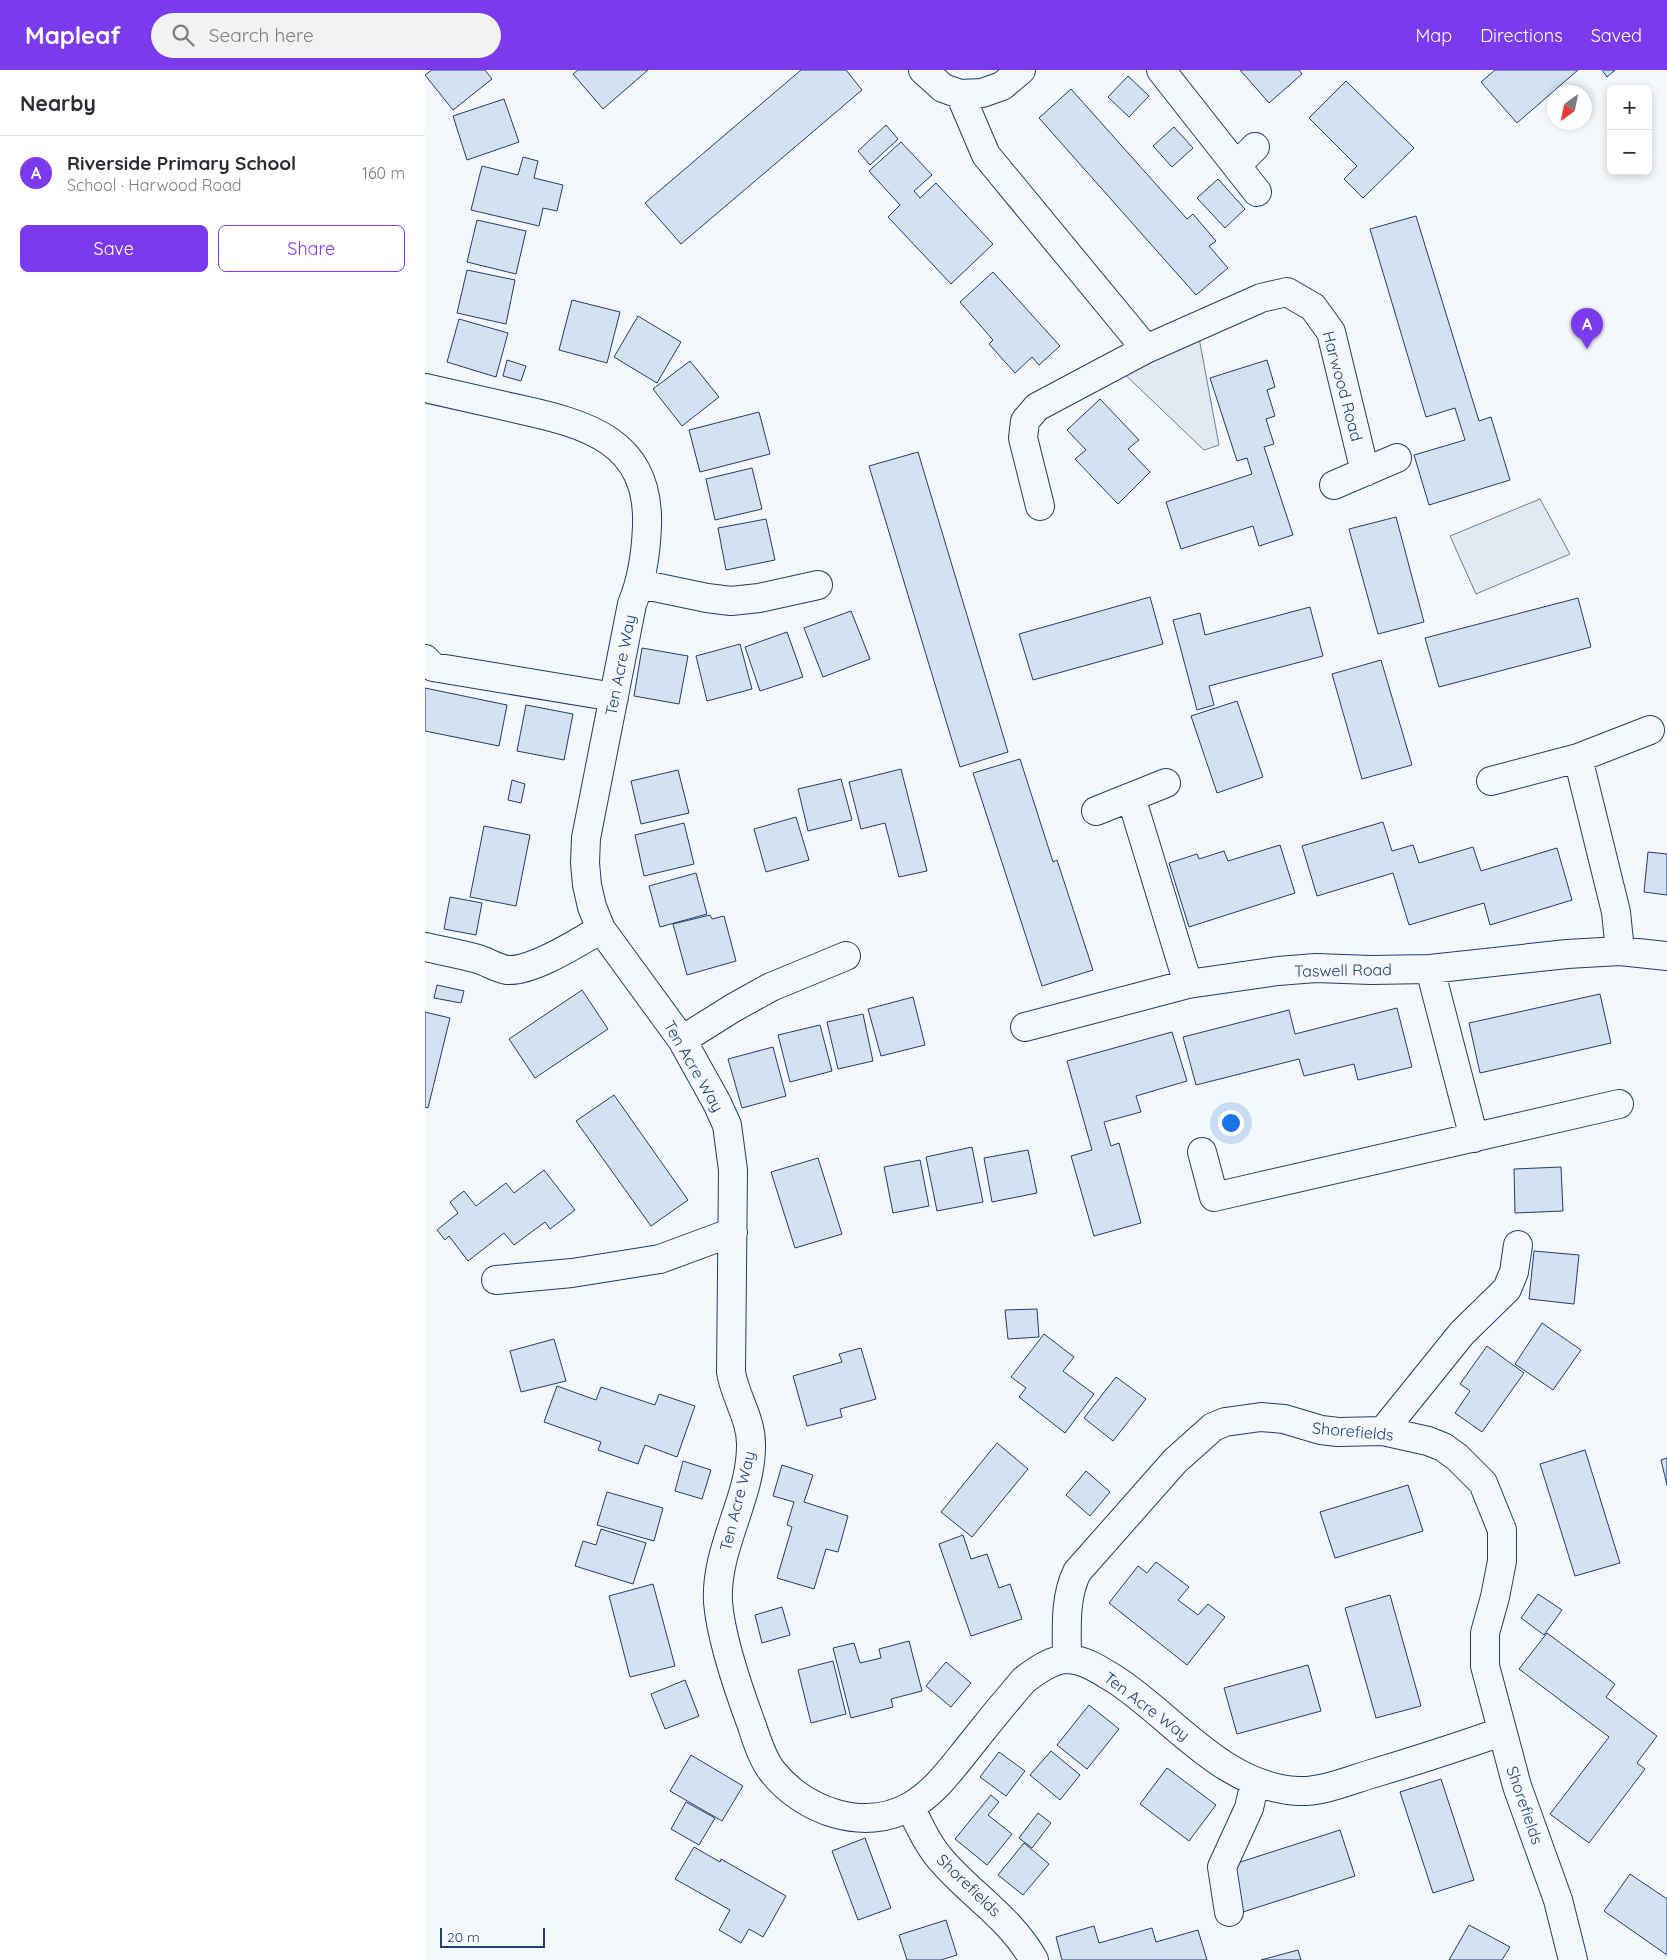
<!DOCTYPE html>
<meta charset="utf-8">
<style>
body{margin:0;font-family:Quicksand,sans-serif;background:#f2f2f3;color:#2b2b33}
.controls{position:absolute;right:15px;top:15px;display:grid;overflow:hidden;border-radius:8px;box-shadow:0 2px 8px #0003}
.controls button{width:45px;height:45px;display:grid;place-items:center;padding:0;border:0;border-bottom:1px solid #e1e1e2;background:#fff;color:#2b2b33;font:25px sans-serif}
.compass{position:absolute;left:1122px;top:15px;width:45px;height:45px;border-radius:50%;background:#fff;box-shadow:0 2px 8px #0003;rotate:213deg}
.scale{position:absolute;left:15px;bottom:12px;width:105px;box-sizing:border-box;padding-left:5px;border:2px solid #1d3f73;border-top:0;font-size:14px;line-height:18px;white-space:nowrap;color:#1d3f73;-webkit-text-stroke:4px #f4f7fb;paint-order:stroke}
.you{position:absolute;left:805px;top:1052px;width:18px;height:18px;margin:-12px;border:4px solid #fff;border-radius:50%;background:#1a73e8;box-shadow:0 0 0 8px #1a73e833}
.badge{display:grid;place-items:center;width:32px;height:32px;border-radius:50%;background:#7c3aed;color:#fff;font-size:16px;font-weight:700}
.pin{position:absolute;translate:-50% -41px;filter:drop-shadow(0 1px 2px #0008)}
.pin::after{content:'';position:absolute;top:26px;width:18px;height:15px;background:inherit;clip-path:polygon(0 0,100% 0,50% 100%)}
.list{margin:0;padding:0;list-style:none}
h2{display:flex;justify-content:space-between;align-items:center;height:65px;margin:0;padding:0 20px;font-size:21px}
h2 small{font-size:16px;font-weight:400;color:#7c7c81}
.list li{display:grid;grid-template-columns:32px 1fr auto;gap:15px;align-items:center;box-sizing:border-box;height:75px;padding:0 20px;border-top:1px solid #e1e1e2}
.list b{display:block;font-size:19px;white-space:nowrap}
.list p{margin:0;font-size:16px;white-space:nowrap;color:#7c7c81}
.list em{font-size:16px;font-style:normal;color:#7c7c81}
.actions{display:flex;gap:10px;padding:15px 20px}
.actions a{flex:1;padding:11px 0;border:1px solid #7c3aed;border-radius:8px;text-align:center;font-size:18px;color:#7c3aed}
.actions .main{background:#7c3aed;color:#fff}
.icon{flex:none;width:28px;height:28px;fill:none;stroke:currentColor;stroke-width:2;stroke-linecap:round;stroke-linejoin:round}
.map{position:relative;flex:none;width:1242px;height:1890px;overflow:hidden}
header{display:flex;align-items:center;gap:30px;box-sizing:border-box;height:70px;padding:0 25px;background:#7c3aed;color:#fff}
header strong{font-size:24px}
nav{display:flex;gap:28px;margin-inline-start:auto;font-size:18px}
.search{width:350px;height:45px;background:#f2f2f3;display:flex;align-items:center;gap:12px;box-sizing:border-box;padding:0 18px;border-radius:28px;color:#7c7c81;font-size:19px}
main{display:flex}
aside{flex:1;background:#fff}
.map>svg:first-child{display:block}
.green{fill:#e3e9f0;stroke:#687fa3}
.building{fill:#d5e0f0;stroke:#1d3f73}
.lines{fill:none;stroke-linecap:round;stroke-linejoin:round}
.minor-casing{stroke:#1d3f73;stroke-width:30}
.minor{stroke:#f4f7fb;stroke-width:28}
.labels{text-anchor:middle;dominant-baseline:central;stroke-width:4;stroke-linejoin:round;paint-order:stroke}
.street-label{font-size:16px;fill:#1d3f73;stroke:#f4f7fb}
</style>
<header>
<strong>Mapleaf</strong>
<div class="search"><svg class="icon" aria-label="search" viewBox="0 0 24 24"><circle cx="10" cy="10" r="6"/><path d="M15 15l6 6"/></svg>Search here</div>
<nav><a>Map</a><a>Directions</a><a>Saved</a></nav>
</header>
<main>
<aside>
<h2>Nearby<small></small></h2>
<ul class="list">
<li><span class="badge">A</span><div><b>Riverside Primary School</b><p>School · Harwood Road</p></div><em>160 m</em></li>
</ul>
<div class="actions"><a class="main">Save</a><a>Share</a></div>
</aside>
<div class="map">
<svg width="1242" height="1890" viewBox="0 0 1242 1890">
<rect width="100%" height="100%" fill="#f4f7fb"/>
<path class="green" d="M772,257L794,375L779,380L691,296Z
M1115,429L1145,484L1051,524L1025,466Z"/>
<path class="building" d="M7,0H60L67,9L28,40L0,5Z
M153,0H223L178,39L148,4Z
M376,0H421L437,20L256,174L220,133Z
M815,0H874L877,4L844,33Z
M1070,0H1153L1092,53L1056,12Z
M1177,0H1190L1182,7Z
M703,6L724,26L704,47L683,27Z
M921,11L989,78L938,128L919,109L932,96L884,48Z
M646,19L762,149L768,144L791,171L784,176L803,198L771,225L614,48Z
M79,29L94,72L42,90L28,46Z
M461,55L473,69L445,95L433,81Z
M749,57L768,78L747,97L728,76Z
M476,72L507,105L489,121L495,128L511,113L568,174L526,214L463,147L475,135L444,101Z
M98,87L113,91L109,108L138,115L132,141L118,138L114,156L46,140L57,96L93,105Z
M793,109L820,139L800,158L772,128Z
M991,146L1054,351L1066,347L1085,410L1004,435L989,385L1040,370L1030,338L1001,347L945,159Z
M52,150L101,161L91,204L42,192Z
M42,200L90,210L81,254L32,243Z
M568,202L635,276L614,295L607,287L590,303L564,274L568,270L535,232Z
M147,230L195,242L182,293L134,280Z
M213,246L256,272L232,313L189,287Z
M34,249L83,263L71,307L22,292Z
M82,290L101,296L96,311L78,306Z
M842,290L850,317L842,320L850,346L841,349L849,374L839,377L868,465L834,476L828,456L756,479L741,432L827,404L822,388L812,391L785,308Z
M265,291L294,327L257,356L228,319Z
M675,329L714,370L703,379L725,402L693,434L650,389L661,380L642,360Z
M334,342L345,384L275,402L264,360Z
M493,382L583,682L535,697L444,396Z
M327,398L337,439L290,450L281,409Z
M971,447L999,552L953,564L924,459Z
M341,449L350,490L301,500L293,458Z
M725,527L738,574L608,610L594,564Z
M1153,528L1166,577L1014,617L1000,568Z
M885,537L898,586L784,616L789,635L772,640L748,550L775,543L780,565Z
M426,541L445,589L398,607L379,558Z
M362,562L378,607L335,621L320,577Z
M315,574L327,619L282,631L271,586Z
M217,578L263,586L254,634L209,626Z
M956,590L987,695L937,709L907,604Z
M0,618L82,635L74,676L0,661Z
M812,631L838,707L792,723L766,646Z
M101,635L148,644L139,690L92,681Z
M595,689L628,792L632,790L668,900L617,916L548,703Z
M476,699L502,801L474,807L460,753L436,759L424,712Z
M253,700L264,743L216,754L206,711Z
M416,709L427,750L383,761L373,719Z
M87,710L100,714L96,733L83,730Z
M371,747L384,790L341,802L329,759Z
M958,752L967,781L988,775L994,793L1048,777L1056,801L1132,778L1147,830L1065,855L1059,833L984,855L968,803L892,826L877,776Z
M259,753L269,794L219,806L210,765Z
M59,756L105,765L91,836L45,827Z
M855,775L870,823L764,857L744,793L772,784L774,789L799,781L803,791Z
M1223,782L1242,784V825L1219,822Z
M271,803L282,844L235,857L224,816Z
M25,827L57,833L51,865L19,859Z
M285,845L287,849L299,846L311,891L262,905L248,854Z
M12,915L39,921L36,933L9,928Z
M157,920L183,959L110,1008L84,969Z
M1175,924L1186,973L1055,1003L1044,953Z
M488,927L500,975L456,986L443,939Z
M972,938L987,997L933,1010L929,994L879,1006L874,989L771,1015L758,967L864,940L870,964Z
M0,942L25,948L3,1038L0,1037Z
M438,944L448,991L413,999L402,952Z
M395,955L407,1001L365,1012L353,965Z
M747,962L762,1011L711,1026L716,1042L679,1052L686,1076L694,1073L716,1153L669,1166L646,1086L667,1080L642,991Z
M348,977L361,1026L317,1038L303,989Z
M189,1025L263,1130L226,1156L151,1051Z
M547,1077L558,1132L512,1141L501,1087Z
M603,1080L612,1123L567,1132L559,1088Z
M393,1088L417,1164L370,1178L346,1102Z
M495,1090L504,1136L468,1143L459,1097Z
M1136,1097L1138,1141L1090,1143L1089,1099Z
M119,1100L150,1140L125,1159L120,1152L89,1175L79,1163L43,1191L24,1166L20,1170L12,1160L33,1143L25,1132L39,1121L51,1136L81,1113L89,1123Z
M1109,1181L1154,1185L1149,1234L1104,1229Z
M612,1239L614,1267L583,1269L580,1240Z
M1117,1253L1156,1280L1128,1320L1090,1294Z
M619,1264L649,1287L638,1301L669,1324L640,1363L594,1327L601,1318L586,1307Z
M129,1269L141,1311L96,1322L85,1281Z
M1062,1276L1099,1303L1057,1362L1030,1343L1045,1321L1035,1314Z
M436,1278L451,1329L415,1339L417,1347L382,1356L368,1306L417,1292L414,1284Z
M691,1307L721,1329L688,1371L659,1348Z
M132,1316L171,1330L176,1317L230,1335L234,1324L270,1336L252,1387L220,1375L213,1394L173,1380L176,1372L119,1352Z
M572,1373L603,1399L547,1467L516,1442Z
M1160,1380L1195,1493L1150,1506L1115,1394Z
M1242,1388V1415L1236,1390Z
M258,1391L286,1400L277,1429L250,1421Z
M357,1395L388,1405L379,1432L423,1446L413,1482L401,1479L389,1519L352,1508L367,1457L362,1455L369,1432L348,1426Z
M661,1401L685,1422L665,1446L641,1425Z
M983,1415L998,1461L910,1488L895,1442Z
M182,1422L238,1438L229,1471L172,1455Z
M176,1459L221,1473L208,1514L150,1496L158,1471L171,1475Z
M538,1465L546,1489L562,1484L574,1518L585,1514L597,1549L546,1566L514,1474Z
M731,1492L764,1517L753,1530L773,1545L783,1534L800,1547L762,1595L684,1533L713,1496L722,1503Z
M228,1514L250,1596L205,1607L184,1526Z
M1113,1524L1137,1540L1119,1565L1096,1548Z
M965,1525L996,1636L951,1648L920,1538Z
M357,1537L365,1565L337,1573L330,1545Z
M1122,1563L1190,1614L1181,1627L1232,1666L1212,1693L1220,1699L1164,1773L1125,1744L1184,1667L1094,1599Z
M484,1571L497,1621L466,1629L468,1637L426,1648L408,1578L429,1573L435,1593L456,1588L454,1579Z
M408,1591L421,1644L386,1653L373,1600Z
M521,1592L546,1613L526,1637L501,1616Z
M883,1595L896,1641L812,1664L799,1618Z
M260,1610L274,1646L240,1659L226,1624Z
M664,1635L694,1659L662,1699L632,1675Z
M626,1681L655,1705L635,1730L605,1705Z
M574,1682L600,1701L581,1726L555,1707Z
M266,1685L318,1716L297,1751L245,1721Z
M742,1698L791,1735L764,1771L715,1734Z
M1016,1709L1049,1810L1008,1823L975,1722Z
M566,1725L574,1732L563,1745L587,1764L562,1795L530,1769Z
M261,1732L290,1748L274,1775L246,1759Z
M613,1743L626,1753L607,1778L594,1768Z
M915,1760L930,1806L818,1842L803,1796Z
M440,1768L466,1838L433,1850L407,1781Z
M599,1773L624,1794L598,1825L573,1805Z
M269,1777L295,1792L296,1789L361,1826L338,1867L324,1859L316,1873L294,1860L305,1840L250,1809Z
M1205,1804L1242,1829V1885L1179,1841Z
M521,1850L532,1885L516,1890H482L474,1865Z
M1044,1855L1085,1877L1077,1890H1024Z
M669,1856L674,1873L727,1858L731,1872L773,1860L782,1890H637L631,1867Z
M873,1880L876,1890H836Z"/>
<g class="lines">
<defs>
<path id="minor" d="M498,0L518,18L535,24L557,23L577,16L596,0
M736,0L832,122
M535,24L561,85L721,279
M812,95L830,77
M0,318C31,325 62,332 93,339C162,354 225,371 222,456C221,483 217,510 207,534L161,768L160,793L162,815L167,837L176,859L257,970L292,1033L302,1055L308,1100L306,1302C310,1327 326,1348 326,1374C327,1427 290,1477 293,1532C296,1570 314,1621 327,1656C332,1671 337,1688 347,1701C378,1741 439,1763 486,1736C510,1722 527,1698 544,1677C562,1654 580,1632 599,1610C611,1601 627,1589 643,1589C661,1590 676,1601 691,1610C749,1648 798,1717 873,1721C897,1722 923,1711 946,1704C990,1691 1033,1677 1076,1662
M909,415L972,388
M615,436L598,368L600,351L612,337L721,279L836,228L862,222L888,237L906,262L940,402
M215,514L282,528L306,531L334,528L393,515
M0,589L8,597L189,627
M1153,688L1191,842L1195,881
M1066,711L1153,688L1225,660
M706,727L763,914
M671,741L741,713
M0,877C18,881 35,884 53,889C63,892 71,898 82,900C107,902 154,872 176,859
M1005,899L1049,1068
M600,957L763,914L853,901L891,898L946,900L1005,899L1142,884L1195,881L1242,886
M257,970L308,938L346,917L421,886
M777,1082L789,1127L1194,1034
M71,1210L147,1203L235,1189L308,1162
M958,1361L1037,1263L1082,1219L1089,1202L1093,1175
M642,1589C642,1560 639,1529 652,1502L750,1391L788,1357L800,1352L836,1347L859,1349L896,1360L913,1362L958,1361L1003,1371L1018,1377L1032,1387L1058,1413L1077,1460V1491L1070,1527L1060,1563V1596L1092,1716L1133,1830L1148,1890
M485,1737C495,1756 503,1776 518,1792C549,1827 586,1849 609,1890
M804,1842L797,1797L824,1738L830,1712"/>
</defs>
<use href="#minor" class="minor-casing"/>
<use href="#minor" class="minor"/>
</g>
<g class="labels">
<g class="street-label">
<text transform="translate(918 316) rotate(75)">Harwood Road</text>
<text transform="translate(195 595) rotate(-79)">Ten Acre Way</text>
<text transform="translate(918 900) rotate(-1)">Taswell Road</text>
<text transform="translate(269 996) rotate(60)">Ten Acre Way</text>
<text transform="translate(928 1361) rotate(5)">Shorefields</text>
<text transform="translate(312 1431) rotate(-76)">Ten Acre Way</text>
<text transform="translate(722 1636) rotate(37)">Ten Acre Way</text>
<text transform="translate(1100 1735) rotate(71)">Shorefields</text>
<text transform="translate(544 1815) rotate(44)">Shorefields</text>
</g>
</g>
</svg>
<div class="controls">
<button>+</button>
<button>−</button>
</div>
<svg class="compass" viewBox="-18 -18 36 36"><path d="M0-13l5 13h-10z" fill="#e53935"/><path d="M0 13l5-13h-10z" fill="#7c7c81"/></svg>
<div class="scale">20 m</div>
<div class="you"></div>
<div class="pin badge" style="left:1162px;top:279px">A</div>
</div>
</main>
